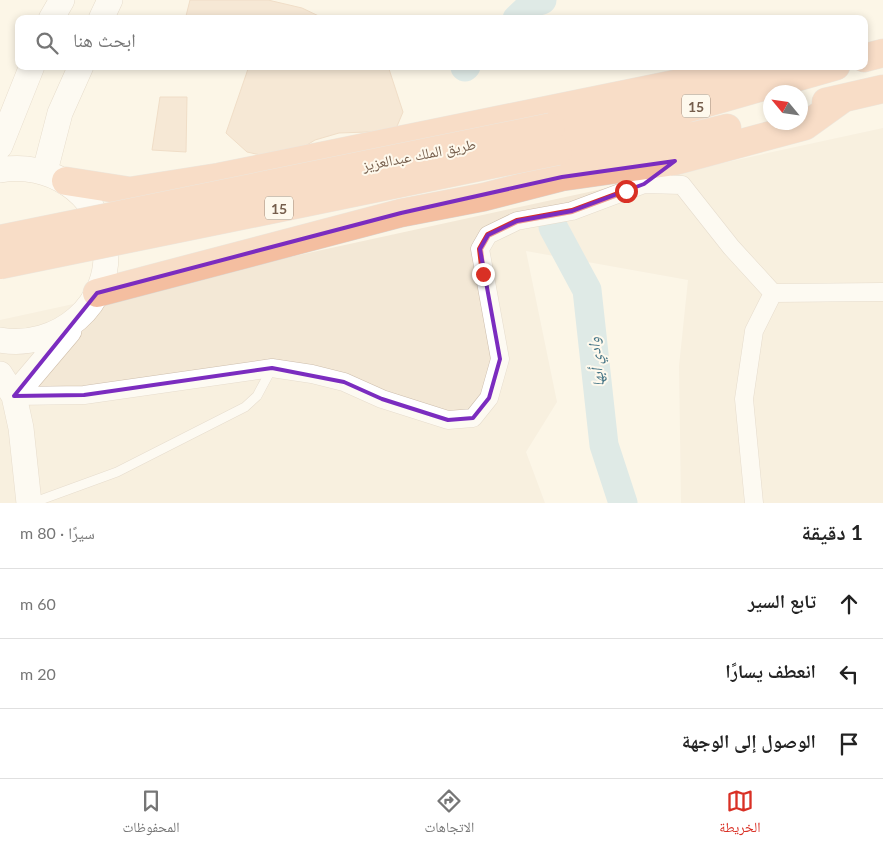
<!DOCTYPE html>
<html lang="ar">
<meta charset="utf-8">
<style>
body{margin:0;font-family:Lato,"Noto Naskh Arabic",sans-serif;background:#f6f6f6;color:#222;direction:rtl}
.compass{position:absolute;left:763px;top:85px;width:45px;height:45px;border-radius:50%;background:#fff;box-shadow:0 2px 8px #0003;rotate:299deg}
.stop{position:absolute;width:15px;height:15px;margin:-11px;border:4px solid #d93025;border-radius:50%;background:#fff}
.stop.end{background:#d93025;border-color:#fff;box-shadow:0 1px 5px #0008}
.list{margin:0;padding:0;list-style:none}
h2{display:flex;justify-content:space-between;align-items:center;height:65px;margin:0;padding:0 20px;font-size:21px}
h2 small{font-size:16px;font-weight:400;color:#767676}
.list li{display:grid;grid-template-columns:32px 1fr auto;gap:15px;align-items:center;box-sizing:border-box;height:70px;padding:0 20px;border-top:1px solid #e0e0e0}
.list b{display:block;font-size:19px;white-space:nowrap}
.list em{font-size:16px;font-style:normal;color:#767676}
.icon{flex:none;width:28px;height:28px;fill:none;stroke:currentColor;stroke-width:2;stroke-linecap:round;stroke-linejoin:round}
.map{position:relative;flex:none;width:883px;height:503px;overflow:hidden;direction:ltr}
.search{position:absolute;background:#fff;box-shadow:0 2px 8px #0003;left:15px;right:15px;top:15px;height:55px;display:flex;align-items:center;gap:12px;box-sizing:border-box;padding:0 18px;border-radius:10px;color:#767676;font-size:19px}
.sheet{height:275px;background:#fff}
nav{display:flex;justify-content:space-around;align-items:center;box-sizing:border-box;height:70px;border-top:1px solid #e0e0e0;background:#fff;font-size:14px;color:#767676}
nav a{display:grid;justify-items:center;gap:2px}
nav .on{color:#d93025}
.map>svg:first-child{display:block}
.residential{fill:#f3e8d6}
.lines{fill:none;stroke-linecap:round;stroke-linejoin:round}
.river{stroke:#bcdbe5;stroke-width:29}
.building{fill:#f0d7bf;stroke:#e2c0a0}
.lane-casing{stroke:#cdbead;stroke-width:10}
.street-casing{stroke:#cdbead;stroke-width:19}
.secondary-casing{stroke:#d0bfab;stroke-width:26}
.highway-casing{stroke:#dbd5d0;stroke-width:29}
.lane{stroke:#fff;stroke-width:9}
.street{stroke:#fff;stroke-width:18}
.secondary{stroke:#fff;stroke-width:25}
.highway{stroke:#f4bea0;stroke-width:28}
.highway-bridge-casing{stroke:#dbd5d0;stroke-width:29;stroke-linecap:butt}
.highway-bridge{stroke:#f4bea0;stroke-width:28}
.route{stroke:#d93025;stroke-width:6}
.marked{fill:none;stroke:#7b2cbf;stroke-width:4;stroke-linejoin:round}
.labels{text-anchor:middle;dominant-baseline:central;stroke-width:4;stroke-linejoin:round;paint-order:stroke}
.shield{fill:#fef9ed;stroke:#9e8c7c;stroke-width:1}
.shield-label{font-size:14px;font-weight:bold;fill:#755e4c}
.street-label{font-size:15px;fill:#755e4c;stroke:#fef9ed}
.water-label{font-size:16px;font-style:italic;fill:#477687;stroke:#fef9ed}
</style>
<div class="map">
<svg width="883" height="503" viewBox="0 0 883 503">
<rect width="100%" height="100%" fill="#fcf6e7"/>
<path class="residential" d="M883,128V503H681L679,366L688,280L526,251L557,402L526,452L545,503H0V320Z"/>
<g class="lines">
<path class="river" d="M517,19L535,2L542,0
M465,67L466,66
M553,227L587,290L604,445L623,503"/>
</g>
<path class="building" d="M190,0H268L302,8L325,19H194L186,16Z
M249,66H388L403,112L395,131L339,133L315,140L283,160L247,152L226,133Z
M160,97H187L186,152L152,150Z"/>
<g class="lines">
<defs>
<path id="lane" d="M32,503L117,472L245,407L257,396L272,368"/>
<path id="street" d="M644,184L682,185L731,247L773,293
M773,293L883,292
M14,396L84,395L272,368L312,374L344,382L382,399L448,420L473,418L489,398L500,359L480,249L488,235L517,221L572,211L644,184L671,164
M754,503L744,399L754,331L773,293"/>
<path id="secondary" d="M51,19L62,0
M101,19L110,0
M0,146L32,66
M0,170C49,161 98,192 105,243C114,305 57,350 0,340
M45,171L60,113L81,66
M0,374L14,396L21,428L29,503
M14,396L69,331"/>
<path id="highway" d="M864,58L883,53
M826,102L883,89
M551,127L685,109L836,66
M558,151L694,136L727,128
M66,181L130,191L219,177L763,66
M97,293L401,213L484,197L562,177L675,161L805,126L844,98"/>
</defs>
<use href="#lane" class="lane-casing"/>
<use href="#street" class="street-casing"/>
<use href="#secondary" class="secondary-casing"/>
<use href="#highway" class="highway-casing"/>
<use href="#lane" class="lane"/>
<use href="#street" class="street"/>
<use href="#secondary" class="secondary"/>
<use href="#highway" class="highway"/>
<defs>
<path id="highway-bridge" d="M0,239L551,127
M0,265L558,151"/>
</defs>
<use href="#highway-bridge" class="highway-bridge-casing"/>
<use href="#highway-bridge" class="highway-bridge"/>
</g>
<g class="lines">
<path class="route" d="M483,274L480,249L488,235L517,221L572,211L626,191"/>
</g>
<path d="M0 0H883V503H0ZM675,161L644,184L572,211L517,221L488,235L480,249L500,359L489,398L473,418L448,420L382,399L344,382L272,368L84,395L14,396L97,293L401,213L562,177Z" fill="#fcf6e7" fill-opacity=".55" fill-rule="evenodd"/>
<path class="marked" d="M675,161L644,184L572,211L517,221L488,235L480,249L500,359L489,398L473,418L448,420L382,399L344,382L272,368L84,395L14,396L97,293L401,213L562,177Z"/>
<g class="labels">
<g class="shield">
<rect x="682" y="94.5" width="28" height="23" rx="4"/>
<rect x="265" y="196.5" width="28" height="23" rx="4"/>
</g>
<g class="shield-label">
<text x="696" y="106">15</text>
<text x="279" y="208">15</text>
</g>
<g class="street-label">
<text transform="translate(419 154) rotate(-11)">طريق الملك عبدالعزيز</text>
</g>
<g class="water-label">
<text transform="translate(595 362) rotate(-96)">وادي أبها</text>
</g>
</g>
</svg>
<svg class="compass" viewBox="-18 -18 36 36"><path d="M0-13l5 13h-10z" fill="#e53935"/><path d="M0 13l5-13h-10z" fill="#767676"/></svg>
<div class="stop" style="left:626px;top:191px"></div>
<div class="stop end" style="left:483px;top:274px"></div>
<div class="search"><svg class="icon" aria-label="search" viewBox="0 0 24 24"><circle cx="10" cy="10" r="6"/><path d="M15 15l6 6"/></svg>ابحث هنا</div>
</div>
<section class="sheet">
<h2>1 دقيقة<small>سيرًا · 80 m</small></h2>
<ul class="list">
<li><svg class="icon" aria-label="ahead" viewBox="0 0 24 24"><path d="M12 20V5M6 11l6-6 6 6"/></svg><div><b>تابع السير</b></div><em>60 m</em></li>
<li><svg class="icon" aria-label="left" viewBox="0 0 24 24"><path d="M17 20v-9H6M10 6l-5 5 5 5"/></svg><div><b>انعطف يسارًا</b></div><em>20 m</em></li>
<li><svg class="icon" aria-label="arrive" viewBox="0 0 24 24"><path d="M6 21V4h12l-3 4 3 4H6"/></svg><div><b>الوصول إلى الوجهة</b></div></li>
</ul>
</section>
<nav>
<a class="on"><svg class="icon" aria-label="map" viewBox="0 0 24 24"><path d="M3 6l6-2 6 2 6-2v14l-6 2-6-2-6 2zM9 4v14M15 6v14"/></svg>الخريطة</a>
<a><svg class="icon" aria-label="directions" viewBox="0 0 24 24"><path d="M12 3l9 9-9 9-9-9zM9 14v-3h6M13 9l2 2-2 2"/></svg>الاتجاهات</a>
<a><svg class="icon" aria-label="saved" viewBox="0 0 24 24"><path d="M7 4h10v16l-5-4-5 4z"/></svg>المحفوظات</a>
</nav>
